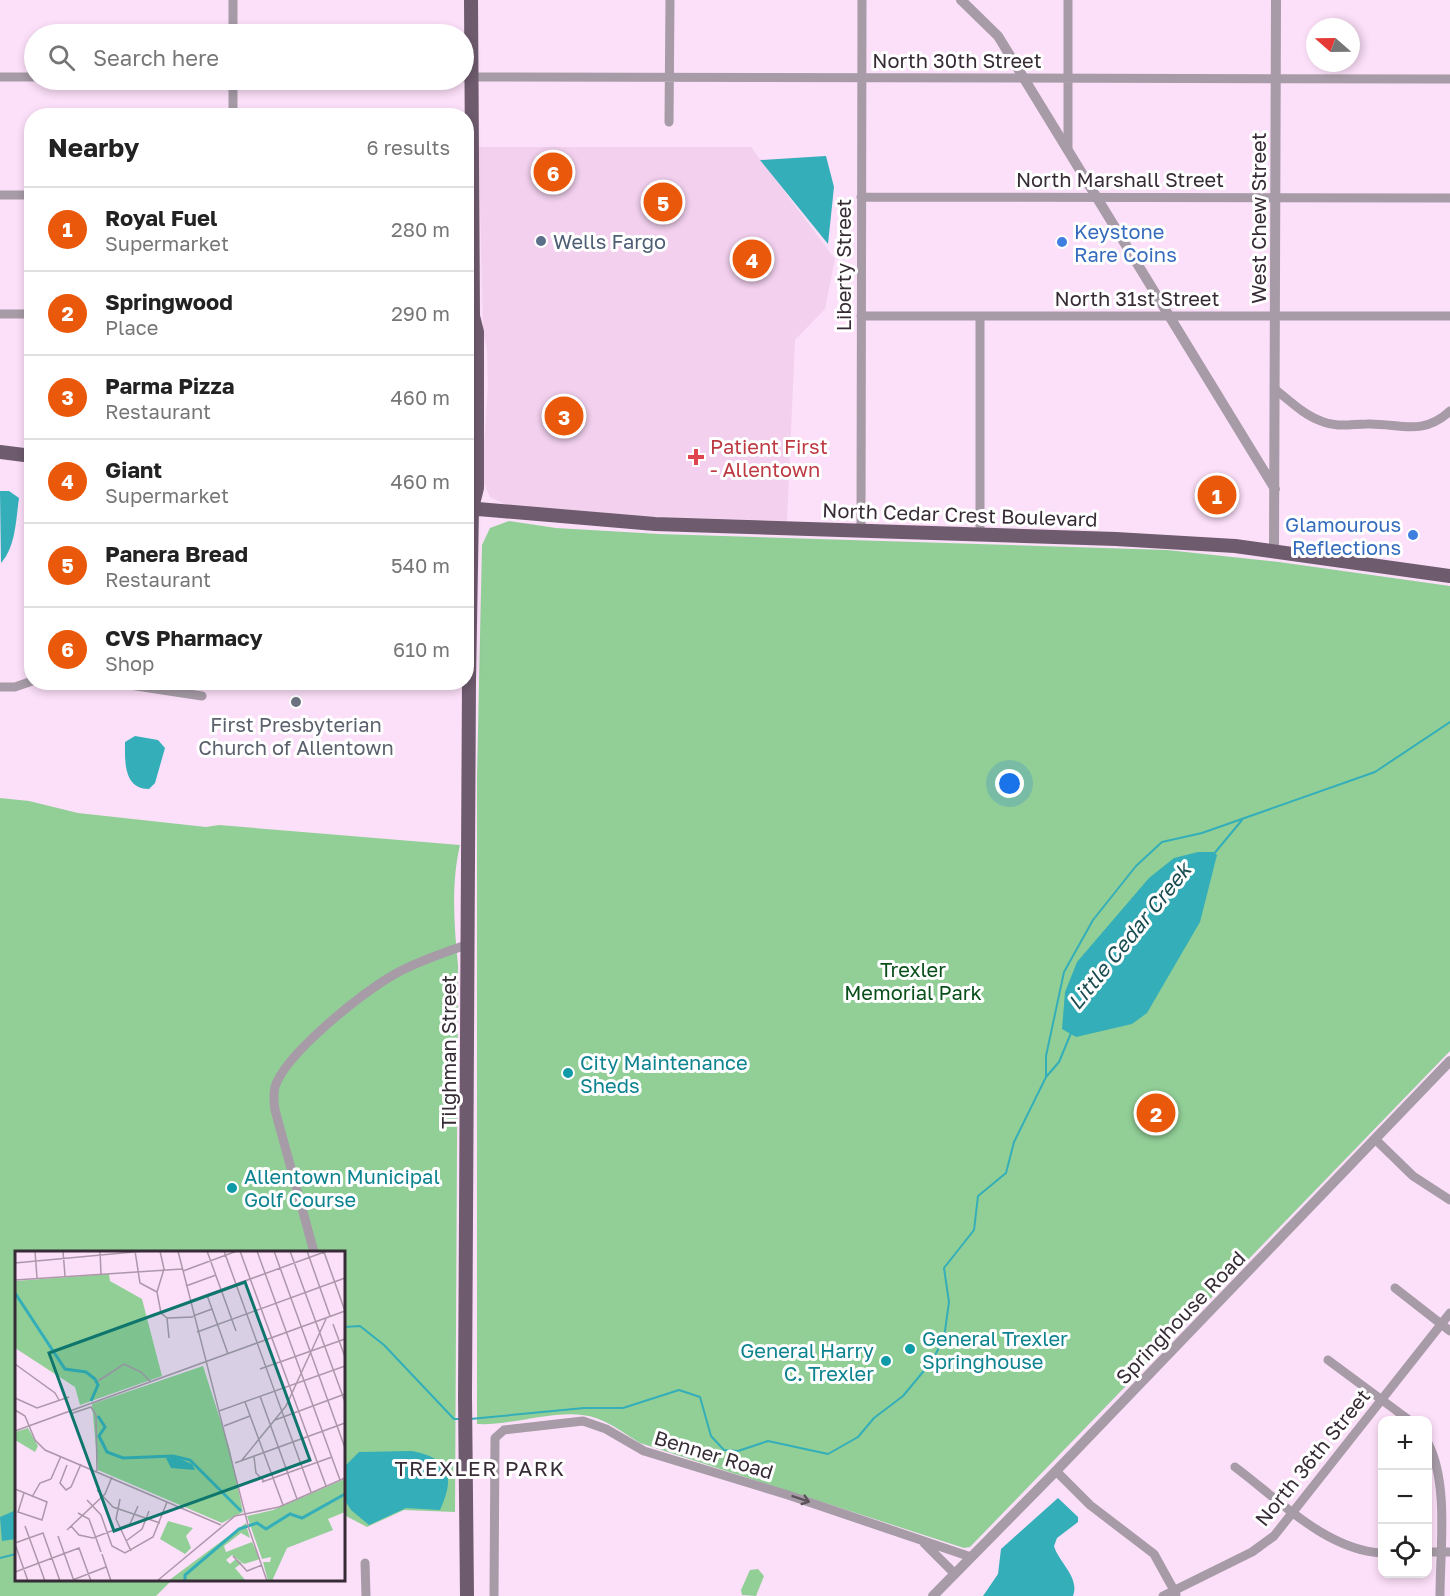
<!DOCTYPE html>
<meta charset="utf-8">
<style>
body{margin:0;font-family:"Golos Text",sans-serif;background:#f2f2f2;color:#222}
.controls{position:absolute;right:18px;bottom:18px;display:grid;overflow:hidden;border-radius:12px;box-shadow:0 3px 9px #0003}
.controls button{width:54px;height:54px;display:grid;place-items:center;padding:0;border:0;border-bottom:2px solid #e0e0e0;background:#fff;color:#222;font:30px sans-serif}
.compass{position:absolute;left:1306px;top:18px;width:54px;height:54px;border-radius:50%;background:#fff;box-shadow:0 3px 9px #0003;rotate:290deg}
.you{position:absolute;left:1010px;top:784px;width:21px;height:21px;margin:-15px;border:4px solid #fff;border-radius:50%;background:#1a73e8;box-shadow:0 0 0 9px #1a73e833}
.badge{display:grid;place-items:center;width:39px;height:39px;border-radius:50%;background:#ea580c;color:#fff;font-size:20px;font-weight:700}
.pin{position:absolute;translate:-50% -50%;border:3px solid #fff;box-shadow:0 2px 6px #0006}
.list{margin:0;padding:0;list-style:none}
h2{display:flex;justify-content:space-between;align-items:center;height:78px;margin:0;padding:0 24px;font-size:26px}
h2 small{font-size:20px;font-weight:400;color:#767676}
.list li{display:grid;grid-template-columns:39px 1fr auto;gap:18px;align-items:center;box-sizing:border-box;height:84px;padding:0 24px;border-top:2px solid #e0e0e0}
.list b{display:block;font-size:22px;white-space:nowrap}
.list p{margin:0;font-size:20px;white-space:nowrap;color:#767676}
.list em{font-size:20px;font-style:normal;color:#767676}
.icon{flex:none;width:33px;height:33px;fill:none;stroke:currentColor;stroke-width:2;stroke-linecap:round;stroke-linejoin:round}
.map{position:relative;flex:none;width:1450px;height:1596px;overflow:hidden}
.search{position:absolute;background:#fff;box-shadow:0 3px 9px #0003;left:24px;top:24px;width:450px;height:66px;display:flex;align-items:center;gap:15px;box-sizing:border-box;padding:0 21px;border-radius:33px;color:#767676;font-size:22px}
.panel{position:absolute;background:#fff;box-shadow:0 3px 9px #0003;left:24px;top:108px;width:450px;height:582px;border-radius:24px}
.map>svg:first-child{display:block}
.built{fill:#f2d0ee}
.green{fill:#92cf97}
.water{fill:#34aeb9}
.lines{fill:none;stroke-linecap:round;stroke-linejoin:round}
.stream{stroke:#34aeb9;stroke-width:2}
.minor{stroke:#a69ba6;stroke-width:9}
.tertiary{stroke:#a69ba6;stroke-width:10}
.primary{stroke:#6e5b6e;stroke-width:14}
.oneway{stroke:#5e535d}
.service-dot{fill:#5c6f8a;stroke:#fff;stroke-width:2}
.shop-dot{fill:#3f7fe0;stroke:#fff;stroke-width:2}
.health-dot{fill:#e0444e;stroke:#fff;stroke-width:2}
.worship-dot{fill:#6b7280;stroke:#fff;stroke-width:2}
.culture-dot{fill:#0f9aa8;stroke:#fff;stroke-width:2}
.labels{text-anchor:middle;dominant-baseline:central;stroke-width:6;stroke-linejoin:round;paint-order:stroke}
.street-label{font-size:20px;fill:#372c36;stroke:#fff}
.shop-label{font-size:20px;fill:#366cbe;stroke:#fff;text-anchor:start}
.service-label{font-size:20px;fill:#4e5e75;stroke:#fff;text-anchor:start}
.health-label{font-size:20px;fill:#be3a42;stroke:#fff;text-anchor:start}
.worship-label{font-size:20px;fill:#5b616d;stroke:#fff}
.park-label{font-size:20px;fill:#084f1a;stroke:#fff}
.culture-label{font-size:20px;fill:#0d838f;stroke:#fff;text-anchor:start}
.water-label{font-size:21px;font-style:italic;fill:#1a4d52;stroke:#fff}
.neighbourhood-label{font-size:21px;letter-spacing:1.5px;fill:#372c36;stroke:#fff}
.inset-river{fill:none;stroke:#34aeb9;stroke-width:3}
.inset-road{fill:none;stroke:#ad97ab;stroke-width:1.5}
.view{fill:#0f766e;fill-opacity:0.15;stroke:#0f766e;stroke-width:3}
.inset-edge{fill:none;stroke:#372c36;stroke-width:3}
</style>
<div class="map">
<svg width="1450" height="1596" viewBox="0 0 1450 1596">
<rect width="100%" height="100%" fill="#fcdff9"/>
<path class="built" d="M479,147H751L835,259L825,309L795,340L787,521L607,515L506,505L490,497L482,479L488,386L487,349L483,333Z"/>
<path class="green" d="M509,521L556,528L659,534L1167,550L1279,562L1450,586V1051L970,1547L964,1548L640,1443C625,1434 613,1424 596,1418C563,1406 514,1426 477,1424V777L482,545L490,528Z
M0,798L29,801L78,813L206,827L219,825L460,845C451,883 454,926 458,965L455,1512L404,1510L367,1527L344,1515V1252H16V1580H172L156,1596H0Z
M758,1569L764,1576L756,1596L742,1595L741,1590L750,1570Z"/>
<path class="water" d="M826,156L834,187L828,244L760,160Z
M0,491H9L19,498C16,518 16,547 1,563Z
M135,736L158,740L165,748L155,783L149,789C123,789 125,760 125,742Z
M1198,852H1213L1217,855L1200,922L1147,1013L1132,1024L1076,1037L1062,1029L1065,992L1077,962L1149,878L1174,858Z
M412,1451C449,1458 456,1476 440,1510L406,1508L369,1525L351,1510L344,1499V1467L359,1452Z
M1058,1498L1078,1517V1522L1057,1538L1054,1546C1059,1563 1080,1577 1073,1596H983L998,1574L1001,1549Z
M16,1510V1539L2,1541L0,1517Z"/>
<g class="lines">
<path class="stream" d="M1213,855L1242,820
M1046,1077L1059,1062L1071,1033
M344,1327L360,1326L384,1345L454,1419H461
M470,1419L584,1408H623L679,1390L700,1397L711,1436L724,1450L738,1451L768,1441L828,1454L858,1437L874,1418L903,1396L932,1361L944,1338L949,1302L944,1268L974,1230L978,1196L1006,1173L1014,1142L1046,1077V1056L1064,972L1093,920L1136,866L1162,842L1202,833L1375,772L1450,722
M0,1558L16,1554"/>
<path class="minor" d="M233,34V0
M0,77H34
M464,77L1450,79
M233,116V80
M669,122L670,0
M1068,150V0
M0,195H32
M861,197L1450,198
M0,314H32
M861,316H1450
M980,316V535
M1276,390C1290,401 1304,415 1321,421C1337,428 1351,424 1367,424C1399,423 1422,437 1450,411
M861,530L862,0
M110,682L202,696
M0,687H15L32,681
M1376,1140L1413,1176L1450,1200
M314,1252L275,1110C274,1103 273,1095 275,1087C285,1054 364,991 395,974C418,961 444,953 469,944
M1395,1288L1450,1331
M1328,1360L1409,1420
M1428,1443C1449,1484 1440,1550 1440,1596
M1235,1467C1278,1499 1326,1550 1382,1553
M1056,1471L1090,1505L1154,1554L1176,1594
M924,1543L954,1573
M1428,1552H1450
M365,1563L366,1596
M494,1596L495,1438L504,1430L583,1421L606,1429L644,1451L788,1495L971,1557
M1163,1596L1252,1552L1274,1536L1450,1313"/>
<path class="tertiary" d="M961,0L998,36L1275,489
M1274,551L1276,0
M933,1596L1056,1471L1450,1061"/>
<path class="primary" d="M0,452L32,456
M466,508L655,524L1116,539L1235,546L1450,576
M467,1596L465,1396L469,680L472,508L477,488V332L473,316L471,0"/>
</g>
<defs><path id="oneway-shaft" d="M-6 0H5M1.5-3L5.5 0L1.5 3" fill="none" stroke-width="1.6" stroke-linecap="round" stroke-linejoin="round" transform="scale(1.5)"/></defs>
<use class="oneway" href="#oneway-shaft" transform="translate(801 1499) rotate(19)"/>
<circle class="service-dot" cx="541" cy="241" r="6"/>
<g class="shop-dot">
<circle cx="1062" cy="242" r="6"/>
<circle cx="1413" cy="535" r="6"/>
</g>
<path class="health-dot" d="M693 448h6v6h6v6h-6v6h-6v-6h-6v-6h6z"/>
<circle class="worship-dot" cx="296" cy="702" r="6"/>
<g class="culture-dot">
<circle cx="568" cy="1073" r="6"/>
<circle cx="232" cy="1188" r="6"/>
<circle cx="910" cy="1349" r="6"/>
<circle cx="886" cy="1361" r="6"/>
</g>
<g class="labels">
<g class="street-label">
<text x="957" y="60">North 30th Street</text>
<text x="1120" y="179">North Marshall Street</text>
<text transform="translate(1258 218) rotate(-90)">West Chew Street</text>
<text transform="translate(843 265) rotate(-90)">Liberty Street</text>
<text x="1137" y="298">North 31st Street</text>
<text transform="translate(960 514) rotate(2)">North Cedar Crest Boulevard</text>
<text transform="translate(448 1052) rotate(-90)">Tilghman Street</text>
<text transform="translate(1180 1317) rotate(-46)">Springhouse Road</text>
<text transform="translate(714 1454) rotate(17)">Benner Road</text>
<text transform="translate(1312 1457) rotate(-51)">North 36th Street</text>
</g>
<g class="shop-label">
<text x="1074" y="231">Keystone<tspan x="1074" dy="23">Rare Coins</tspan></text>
<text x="1401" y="524" text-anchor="end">Glamourous<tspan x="1401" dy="23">Reflections</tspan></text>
</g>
<g class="service-label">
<text x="553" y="241">Wells Fargo</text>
</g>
<g class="health-label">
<text x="710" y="446">Patient First<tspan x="710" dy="23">- Allentown</tspan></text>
</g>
<g class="worship-label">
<text x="296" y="724">First Presbyterian<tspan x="296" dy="23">Church of Allentown</tspan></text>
</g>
<g class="park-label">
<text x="913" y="969">Trexler<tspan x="913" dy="23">Memorial Park</tspan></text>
</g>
<g class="culture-label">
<text x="580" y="1062">City Maintenance<tspan x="580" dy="23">Sheds</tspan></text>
<text x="244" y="1176">Allentown Municipal<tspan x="244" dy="23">Golf Course</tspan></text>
<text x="922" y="1338">General Trexler<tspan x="922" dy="23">Springhouse</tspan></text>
<text x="874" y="1350" text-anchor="end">General Harry<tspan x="874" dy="23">C. Trexler</tspan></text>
</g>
<g class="water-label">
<text transform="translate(1129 936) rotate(-51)">Little Cedar Creek</text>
</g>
<g class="neighbourhood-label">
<text x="480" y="1468">TREXLER PARK</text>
</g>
</g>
<g transform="translate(15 1251)">
<rect width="330" height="330" fill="#fcdff9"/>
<path d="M94,23L95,30L127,48L147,125L65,154L60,136L0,97V30ZM188,115L215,199L228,261L207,272L83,219L77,153ZM13,177L23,195L20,201L0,189V181ZM330,228V261L313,268L318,279L272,297L257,330H253L248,311H255L256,306L247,308L232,265L258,259ZM153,270L178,277L171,285L176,297L170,303L145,288ZM231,272L232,276L226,278L232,277L235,287L226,282L209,295L211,301L237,291L245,308L229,313L217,304L211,309L215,313L221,308L227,312L220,317L231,330H153Z" fill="#92cf97"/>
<path d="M160,206L177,213L180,219L156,217L151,207Z" fill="#34aeb9"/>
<path class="inset-river" d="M0,42L50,118L71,121L80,128L83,134L76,150M83,165L90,176L84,185L92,201L108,207L158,205L175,209L226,260M170,330V324L224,278L242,272L251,278L275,263L287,267L330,243"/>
<path class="inset-road" d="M20,0L22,27M48,0L50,25M85,0L86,23M120,0L125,32L142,41M163,0L234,278L252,330M192,0L221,80M209,0L296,241M225,0L311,235M242,0L325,229M259,0L330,197M275,0L330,151M292,0L315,65M309,1L330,60M0,12L129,0M168,20L222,0M0,29L167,18M171,35L201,24M142,41L149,18L145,0M142,41L146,62L152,67M192,44L213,103M175,50L312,0M178,65L197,58M152,67L178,66M152,67L154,87M318,73L330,106M182,81L330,27M0,113L40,142L44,149M245,118L330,88M83,130L109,113L126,121L135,130M245,145L282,248M0,147L22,157L54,146M230,151L268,254M0,159L10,165L20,189L30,199L206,274M204,160L330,115M55,163L76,156L81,164L82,220M260,169L330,143M209,175L235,165M0,180L330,60M239,206L241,222L249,230M227,209L271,155L311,68M220,212L330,172M52,214L45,232L51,239L56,236L66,213M36,228L46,205M247,231L317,206M0,238L32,251L27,269L3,261L9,242M82,239L98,256L145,272M17,246L25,232L36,228M105,248L101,268L116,300M72,249L86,264L97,295L110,302L138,286L152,251M63,262L74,268L86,301M10,275L30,330M56,275L64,284L78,287L115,273L123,255M52,279L90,243L97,226M43,285L59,330M111,290L127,278L134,260M0,292L28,282L45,330M0,293L13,330M87,303L96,330M218,305L232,320L247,314M0,321L64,297L76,330M55,330L91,316M142,330L220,265L264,256L330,227"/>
<path class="view" d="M230,31L295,209L99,280L34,102Z"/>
<rect width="330" height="330" class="inset-edge"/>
</g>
</svg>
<div class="controls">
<button>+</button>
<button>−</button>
<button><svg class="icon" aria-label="locate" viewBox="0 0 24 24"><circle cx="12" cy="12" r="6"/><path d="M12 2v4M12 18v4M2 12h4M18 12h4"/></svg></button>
</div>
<svg class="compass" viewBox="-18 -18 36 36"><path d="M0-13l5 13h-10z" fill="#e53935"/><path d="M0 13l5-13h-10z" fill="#767676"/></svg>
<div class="you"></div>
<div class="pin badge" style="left:1217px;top:495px">1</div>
<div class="pin badge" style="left:1156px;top:1113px">2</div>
<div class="pin badge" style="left:564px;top:416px">3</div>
<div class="pin badge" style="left:752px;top:259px">4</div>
<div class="pin badge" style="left:663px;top:202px">5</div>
<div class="pin badge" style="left:553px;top:172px">6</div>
<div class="search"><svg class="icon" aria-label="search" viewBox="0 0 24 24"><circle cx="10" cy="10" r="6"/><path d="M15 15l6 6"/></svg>Search here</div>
<section class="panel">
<h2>Nearby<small>6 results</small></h2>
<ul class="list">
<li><span class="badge">1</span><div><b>Royal Fuel</b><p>Supermarket</p></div><em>280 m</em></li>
<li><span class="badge">2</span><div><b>Springwood</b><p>Place</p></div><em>290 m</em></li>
<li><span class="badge">3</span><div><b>Parma Pizza</b><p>Restaurant</p></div><em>460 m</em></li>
<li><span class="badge">4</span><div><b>Giant</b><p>Supermarket</p></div><em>460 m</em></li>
<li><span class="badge">5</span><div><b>Panera Bread</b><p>Restaurant</p></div><em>540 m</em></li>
<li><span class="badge">6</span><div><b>CVS Pharmacy</b><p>Shop</p></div><em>610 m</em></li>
</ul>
</section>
</div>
